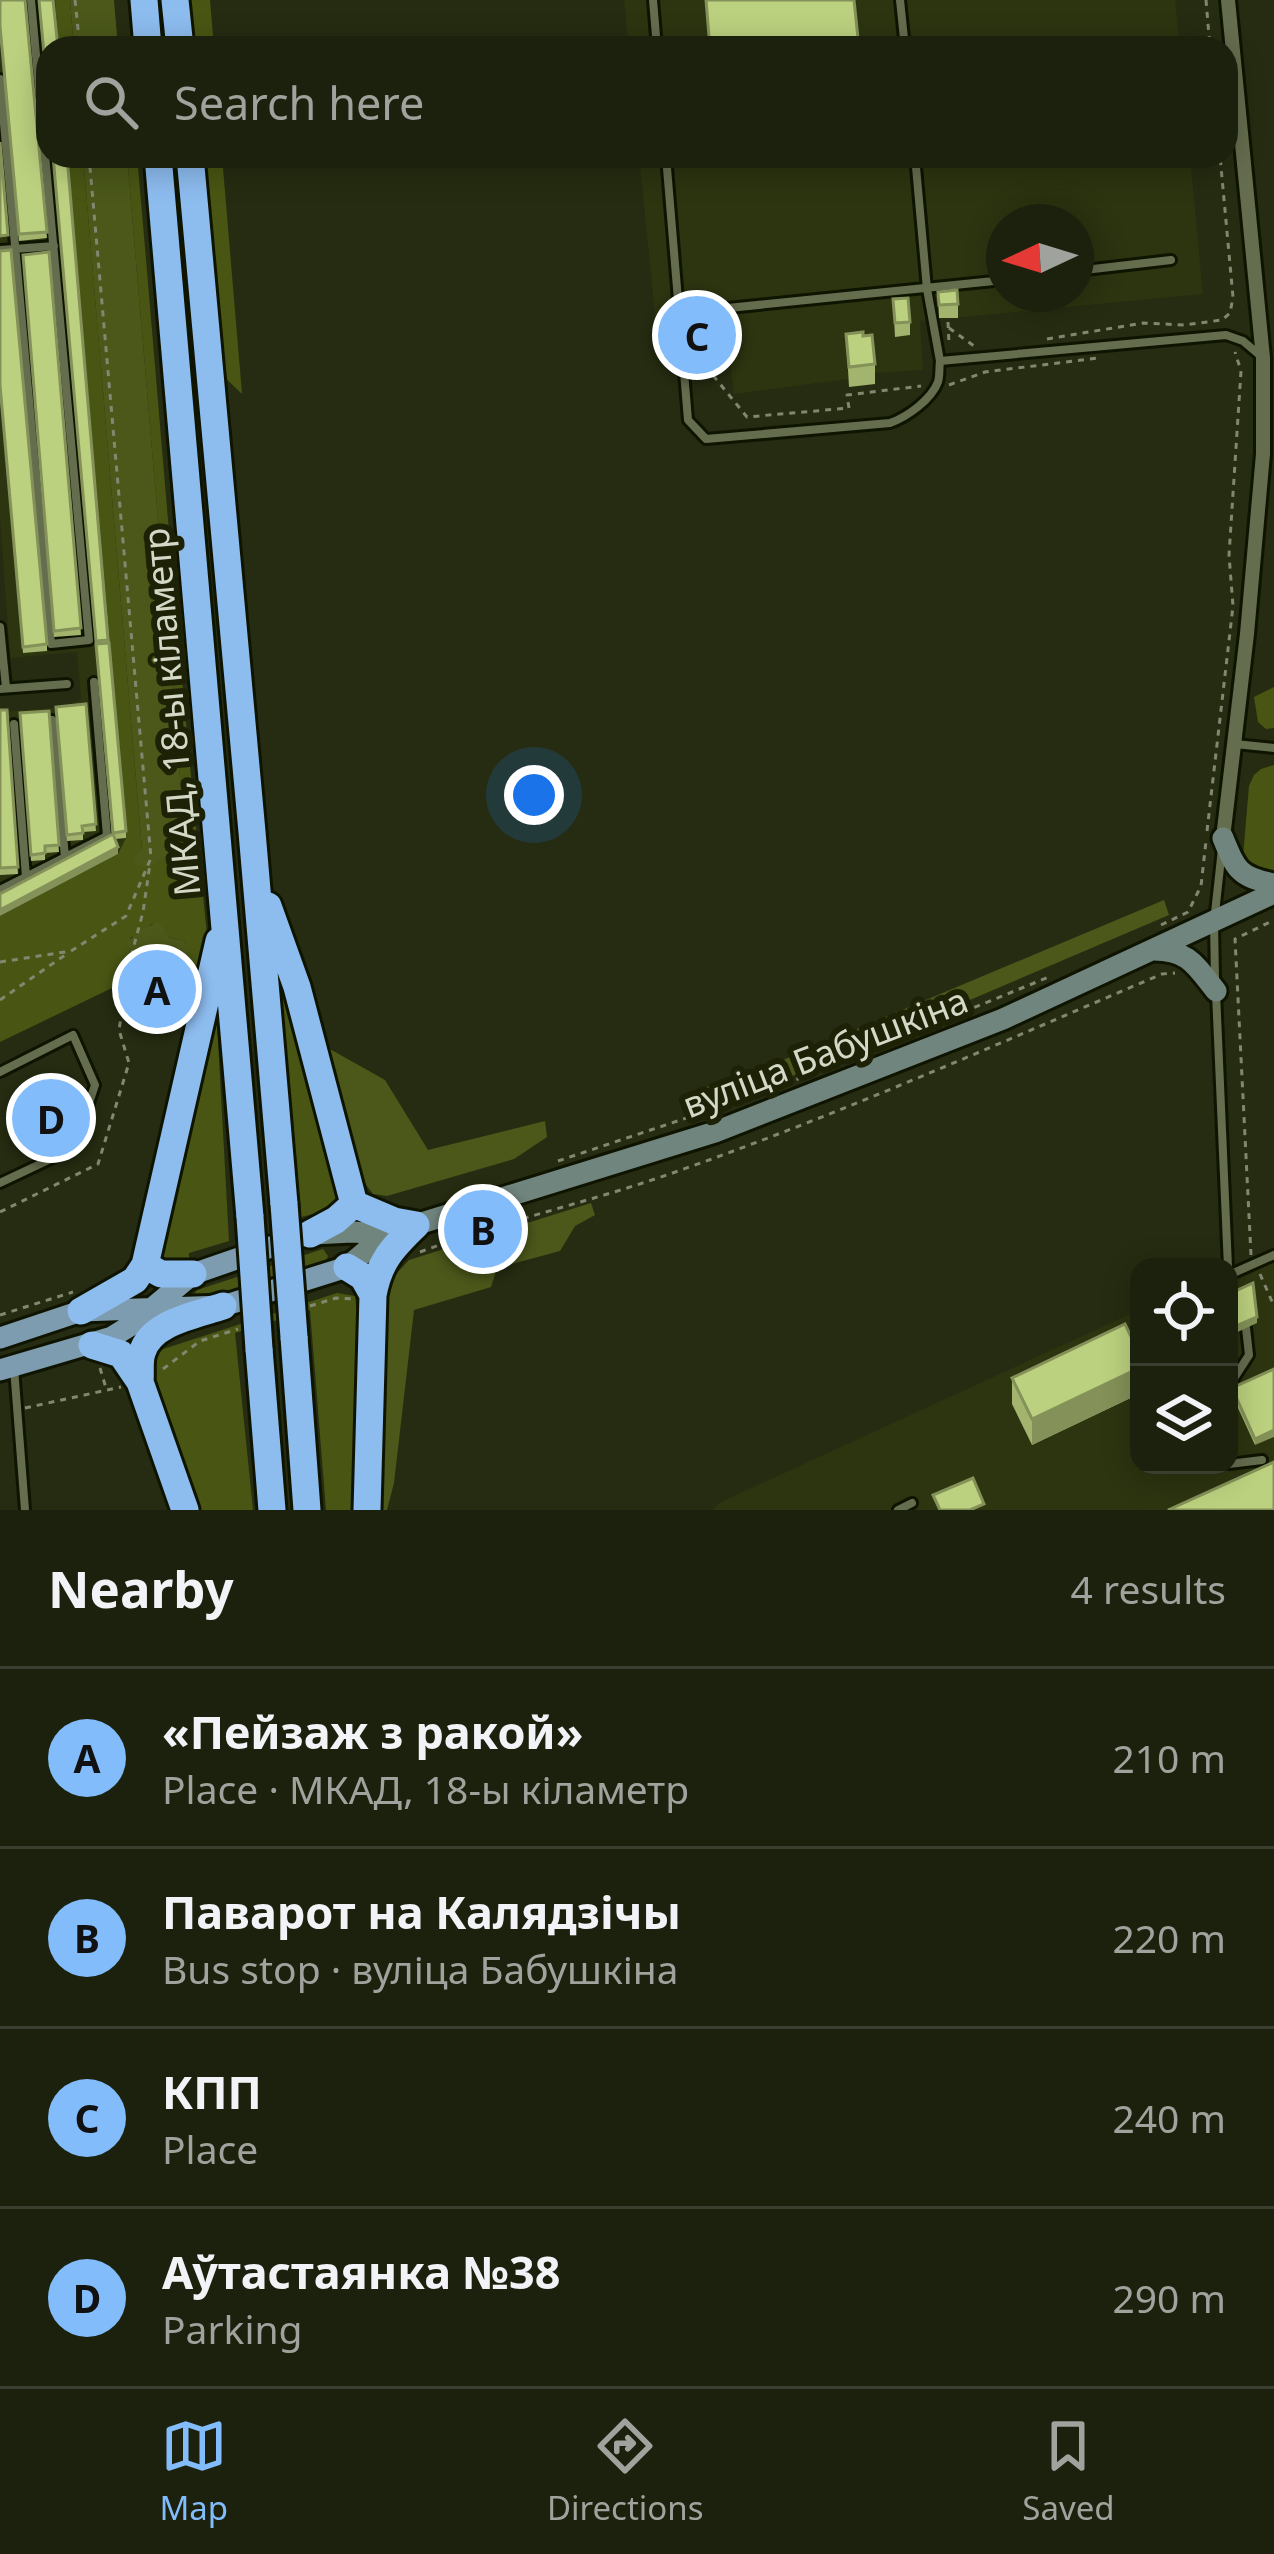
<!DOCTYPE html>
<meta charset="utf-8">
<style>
body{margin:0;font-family:"Noto Sans",sans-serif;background:#292e1b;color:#f1f3f6}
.controls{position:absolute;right:36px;bottom:36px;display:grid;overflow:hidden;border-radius:24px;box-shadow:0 6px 30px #0003}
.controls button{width:108px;height:108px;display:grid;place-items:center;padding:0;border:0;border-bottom:3px solid #3a3e2e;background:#1c210d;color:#f1f3f6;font:60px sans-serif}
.compass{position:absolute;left:986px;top:204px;width:108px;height:108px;border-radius:50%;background:#1c210d;box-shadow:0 6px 30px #0003;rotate:266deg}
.you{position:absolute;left:534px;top:795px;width:42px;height:42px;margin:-30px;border:9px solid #fff;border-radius:50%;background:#1a73e8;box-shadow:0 0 0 18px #1a73e833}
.badge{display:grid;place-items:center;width:78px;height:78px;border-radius:50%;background:#83bcfb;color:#111;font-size:39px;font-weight:700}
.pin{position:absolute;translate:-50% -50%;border:6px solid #fff;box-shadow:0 3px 12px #0006}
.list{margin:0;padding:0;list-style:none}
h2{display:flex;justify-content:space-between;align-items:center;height:156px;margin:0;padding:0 48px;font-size:51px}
h2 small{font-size:39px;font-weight:400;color:#a0a39d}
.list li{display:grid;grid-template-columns:78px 1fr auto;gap:36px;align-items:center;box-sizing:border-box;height:180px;padding:0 48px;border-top:3px solid #3a3e2e}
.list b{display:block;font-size:45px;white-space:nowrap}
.list p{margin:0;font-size:39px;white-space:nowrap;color:#a0a39d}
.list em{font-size:39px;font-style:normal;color:#a0a39d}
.icon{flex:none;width:66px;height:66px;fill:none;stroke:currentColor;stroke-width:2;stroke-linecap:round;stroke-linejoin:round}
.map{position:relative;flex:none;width:1274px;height:1510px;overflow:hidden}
.search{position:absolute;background:#1c210d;box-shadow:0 6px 30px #0003;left:36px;right:36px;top:36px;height:132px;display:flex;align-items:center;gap:30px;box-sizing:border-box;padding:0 42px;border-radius:36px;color:#a0a39d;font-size:45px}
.sheet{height:876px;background:#1c210d}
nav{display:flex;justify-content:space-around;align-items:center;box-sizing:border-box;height:168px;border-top:3px solid #3a3e2e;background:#1c210d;font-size:33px;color:#a0a39d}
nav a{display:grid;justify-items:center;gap:6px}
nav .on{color:#83bcfb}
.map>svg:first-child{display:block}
.built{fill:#2c3410;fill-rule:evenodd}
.green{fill:#495613}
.forest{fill:#4b581a}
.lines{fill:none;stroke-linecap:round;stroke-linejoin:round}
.lane-casing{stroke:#0f1400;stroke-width:14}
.street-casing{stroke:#0f1400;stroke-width:20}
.secondary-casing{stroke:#0f1400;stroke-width:27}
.primary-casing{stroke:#0f1400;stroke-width:27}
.highway-casing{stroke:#0f1400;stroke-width:33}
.path{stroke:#828771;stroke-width:3;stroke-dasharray:6 6;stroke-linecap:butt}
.lane{stroke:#656d4f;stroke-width:8}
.street{stroke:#656d4f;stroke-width:14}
.secondary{stroke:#71857f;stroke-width:21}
.primary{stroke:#7d9caf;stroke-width:21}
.highway{stroke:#8dbcef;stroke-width:27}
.highway-bridge-casing{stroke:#0f1400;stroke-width:33;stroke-linecap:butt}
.highway-bridge{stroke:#8dbcef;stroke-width:27}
.wall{fill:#a2b46d}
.shaded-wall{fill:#849259}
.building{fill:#bcd17f;stroke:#849259;stroke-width:3}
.labels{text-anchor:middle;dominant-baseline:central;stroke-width:12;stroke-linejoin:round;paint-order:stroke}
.street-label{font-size:36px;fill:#d3d8c7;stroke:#1d2207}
</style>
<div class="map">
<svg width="1274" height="1510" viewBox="0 0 1274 1510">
<rect width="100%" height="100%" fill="#262c11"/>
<path class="built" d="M0,0H55L59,48H48V156H68L126,838L118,854L0,916V712L67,707L81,699L77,652L10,658L0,517Z
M624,0H1175L1180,48H629Z
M639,156H1190L1203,294L920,321L923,370L874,373L875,384L849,387L848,379L734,394L726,325L681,328L657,334ZM1004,222H1076V294H1004Z
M1274,1247V1510H712L721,1502L1139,1310V1465H1229V1268Z"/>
<path class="green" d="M55,0H70L74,48H59Z
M188,0H210L214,48H192Z
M68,156H83L142,850L135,863L184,825L127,156H137C160,415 179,675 207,934V961L192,1004L179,998L176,976L149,978C158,976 164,975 167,966L187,956L184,941L169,937L152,924L130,938L131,953L141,964L139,975L0,1042V916L118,854L126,838Z
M201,156H222L242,394L219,372Z
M1274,687V728L1266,729L1258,722L1254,697Z
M1274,765V876L1251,873L1243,857L1249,786L1254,775L1261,769Z
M268,928L342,1200L330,1210L301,1217Z
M216,1005L229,1241L189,1253V1262L156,1264Z
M323,1249L328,1256L326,1261L201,1302L196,1301L193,1296L197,1290Z
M337,1293L355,1296L357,1313L355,1510H326L310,1310L235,1333L253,1510H195L147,1364L154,1352Z"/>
<path class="forest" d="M70,0H114L118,48H74Z
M83,156H127L184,825L180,843L163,858L149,866L141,867L135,863L134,857L142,850Z
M1164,900L1169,915L780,1081L695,1111L689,1093L776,1063Z
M160,923L169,937L184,941L188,956L167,966C164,976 153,979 143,978L139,975L141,964L127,944C132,934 149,924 160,923Z
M328,1048L385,1080L428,1150L545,1121L547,1137L514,1159L387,1196L373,1194L360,1177Z
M591,1203L595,1215L575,1226L560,1251L497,1268L491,1287L414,1310L394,1483L387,1510H379L388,1300L395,1275L409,1260Z"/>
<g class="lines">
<defs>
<path id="lane" d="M653,0L657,48
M900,0L905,48
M0,79L51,644L89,640L31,0
M666,156L688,420L706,439L890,423C907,417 931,400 938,382C940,375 939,368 940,361
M915,156L927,289L940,361L1226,335L1243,341L1262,357
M0,250L54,246
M1076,271L1171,260
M679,313L1004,280
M0,627L6,688
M0,689L67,684
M52,720L65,857
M14,724L26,877
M1235,744L1274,748
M0,890L107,836L94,682
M1215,978L1214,922L1222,849
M1216,993L1228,1267
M153,1008L174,1006L172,981
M0,1072L73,1035L95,1085L74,1148L0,1183
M1229,1275L1274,1255
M14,1368L25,1510
M1229,1386L1249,1355L1246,1328
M1229,1464L1262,1460
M898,1510L912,1503"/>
<path id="street" d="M1223,838L1247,634L1263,454V358L1228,0"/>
<path id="secondary" d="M1223,838C1236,870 1239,877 1274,884
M1154,950C1189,950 1196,966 1216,991
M313,1234L352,1232L386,1234L715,1132L1003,1019L1274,893
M347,1267L386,1234"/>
<path id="primary" d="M0,1338L81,1311L223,1306L347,1267
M0,1370L112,1337L133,1324L193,1274L297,1238"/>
<path id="highway" d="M144,0L148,48
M175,0L180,48
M158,156L250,1217
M190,156L252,832L284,1204
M268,906L297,987L354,1204L394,1221L416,1225
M310,1234L336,1220L354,1204
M145,1265L161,1274H193
M347,1267L363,1277L373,1295
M81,1311L135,1280L145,1265L219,941
M294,1337L307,1510
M92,1345L121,1354L140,1382L185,1510
M259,1349L272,1510
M140,1382C141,1372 139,1361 142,1353C150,1322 197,1315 223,1306
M367,1510L373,1295C379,1262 392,1248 416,1225"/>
</defs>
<use href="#lane" class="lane-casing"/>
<use href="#street" class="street-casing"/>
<use href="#secondary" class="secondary-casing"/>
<use href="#primary" class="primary-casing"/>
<use href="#highway" class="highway-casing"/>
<path class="path" d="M75,0L80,48
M1206,0L1210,48
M948,322L949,344
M949,328L974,346
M1047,339L1143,323L1184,325L1222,320L1230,313L1233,297L1220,156
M703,342L707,368L747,417L849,408L847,395L921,386
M949,385L985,372L1098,358
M1207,831L1233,606L1229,555L1241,371L1235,352
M1161,925L1188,912L1201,886L1206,841
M0,962L71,951L126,916L151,858L89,156
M0,1000L68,953
M558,1161L773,1089L1049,977
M0,1212L98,1164L129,1063L119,1030L129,964L143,912L150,864
M420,1252C506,1220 595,1201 681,1170C845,1112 1002,1042 1162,974L1175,973
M1251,1255L1235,939L1274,920
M1260,1274L1274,1306
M310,1306L336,1298L353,1299
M0,1315L73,1292
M100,1368L106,1388
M163,1369L200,1341L238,1329
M25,1408L121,1387"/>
<use href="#lane" class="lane"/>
<use href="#street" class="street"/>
<use href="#secondary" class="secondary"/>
<use href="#primary" class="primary"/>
<use href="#highway" class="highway"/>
<defs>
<path id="highway-bridge" d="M284,1204L294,1337
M250,1217L259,1349"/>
</defs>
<use href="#highway-bridge" class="highway-bridge-casing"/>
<use href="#highway-bridge" class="highway-bridge"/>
</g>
<path class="wall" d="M25,0L47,238L19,241L0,33Z
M53,156H67L126,831V838L115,839L118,854L112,835Z
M718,156H848L719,168Z
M49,252L81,635L54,637L23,255Z
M938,292L958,304V318H939Z
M893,299L910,322V335L895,337Z
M687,315L708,329V342L688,344Z
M846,334L875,364V384L849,387Z
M0,392L47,644V651L23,653Z
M86,704L96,831L83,832V840L67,841L56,707Z
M0,710H7L18,874L0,875Z
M49,711L59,852L45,853V860L31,861L20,713Z
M150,977L169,990V1003L152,1005Z
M1139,1353V1394L1032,1445L1012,1404V1378Z
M1274,1369L1255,1445L1232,1395V1388Z"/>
<path class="shaded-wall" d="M118,847V854L0,916V910Z
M1257,1317V1323L1229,1336V1329Z
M1139,1368V1394L1032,1445V1419Z
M1274,1430V1437L1255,1445V1439Z"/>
<path class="building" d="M0,0H25L47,232L19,234L0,26Z
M39,0H53L58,48H48V97Z
M706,0H854L859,48H710Z
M0,142L8,235L0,236Z
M53,156H67L108,640L96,641Z
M11,250L47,644L23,647L0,385V251Z
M49,252L81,628L54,631L23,255Z
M957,290L958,304L939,305L938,292Z
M908,298L910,322L895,323L893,299Z
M706,313L708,329L688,331L687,315Z
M863,332V336L872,335L875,364L849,367L846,334Z
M109,643L126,831L113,833L96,644Z
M86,704L96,824L82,826L83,833L67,835L56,707Z
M0,710H7L18,867L0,868Z
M49,711L59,845L45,846V853L31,855L20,713Z
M113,834L118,847L0,910V894Z
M167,975L169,990L152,992L150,977Z
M1253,1283L1257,1317L1229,1329V1294Z
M1125,1324L1139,1353V1368L1032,1419L1012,1378Z
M1274,1369V1430L1255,1439L1232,1388Z
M1274,1462V1510H1168Z
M973,1478L984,1504L970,1510H940L933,1495Z"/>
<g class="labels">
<g class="street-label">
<text transform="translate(171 712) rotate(-95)">МКАД, 18-ы кіламетр</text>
<text transform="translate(825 1052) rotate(-21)">вуліца Бабушкіна</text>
</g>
</g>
</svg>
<div class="controls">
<button><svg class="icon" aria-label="locate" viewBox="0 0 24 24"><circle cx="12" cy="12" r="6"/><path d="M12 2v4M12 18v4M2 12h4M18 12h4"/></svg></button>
<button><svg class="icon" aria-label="layers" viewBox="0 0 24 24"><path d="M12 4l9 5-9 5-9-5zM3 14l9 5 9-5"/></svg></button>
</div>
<svg class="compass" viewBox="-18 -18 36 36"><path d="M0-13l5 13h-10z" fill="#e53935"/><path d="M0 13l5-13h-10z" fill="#a0a39d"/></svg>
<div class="you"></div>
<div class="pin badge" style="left:157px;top:989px">A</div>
<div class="pin badge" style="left:483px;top:1229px">B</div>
<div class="pin badge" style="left:697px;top:335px">C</div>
<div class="pin badge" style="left:51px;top:1118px">D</div>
<div class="search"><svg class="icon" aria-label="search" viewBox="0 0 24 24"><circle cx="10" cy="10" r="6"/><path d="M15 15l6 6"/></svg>Search here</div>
</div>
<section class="sheet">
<h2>Nearby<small>4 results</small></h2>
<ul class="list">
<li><span class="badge">A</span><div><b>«Пейзаж з ракой»</b><p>Place · МКАД, 18-ы кіламетр</p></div><em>210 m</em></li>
<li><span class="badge">B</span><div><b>Паварот на Калядзічы</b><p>Bus stop · вуліца Бабушкіна</p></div><em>220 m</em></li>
<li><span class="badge">C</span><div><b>КПП</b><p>Place</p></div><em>240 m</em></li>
<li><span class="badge">D</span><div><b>Аўтастаянка №38</b><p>Parking</p></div><em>290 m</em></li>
</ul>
</section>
<nav>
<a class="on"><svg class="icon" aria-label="map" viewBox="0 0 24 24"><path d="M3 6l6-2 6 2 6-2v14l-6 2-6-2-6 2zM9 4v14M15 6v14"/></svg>Map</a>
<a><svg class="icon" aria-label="directions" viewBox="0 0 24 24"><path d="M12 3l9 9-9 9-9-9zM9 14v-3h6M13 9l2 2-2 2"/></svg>Directions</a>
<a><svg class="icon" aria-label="saved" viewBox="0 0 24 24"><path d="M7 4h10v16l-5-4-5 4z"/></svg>Saved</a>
</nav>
